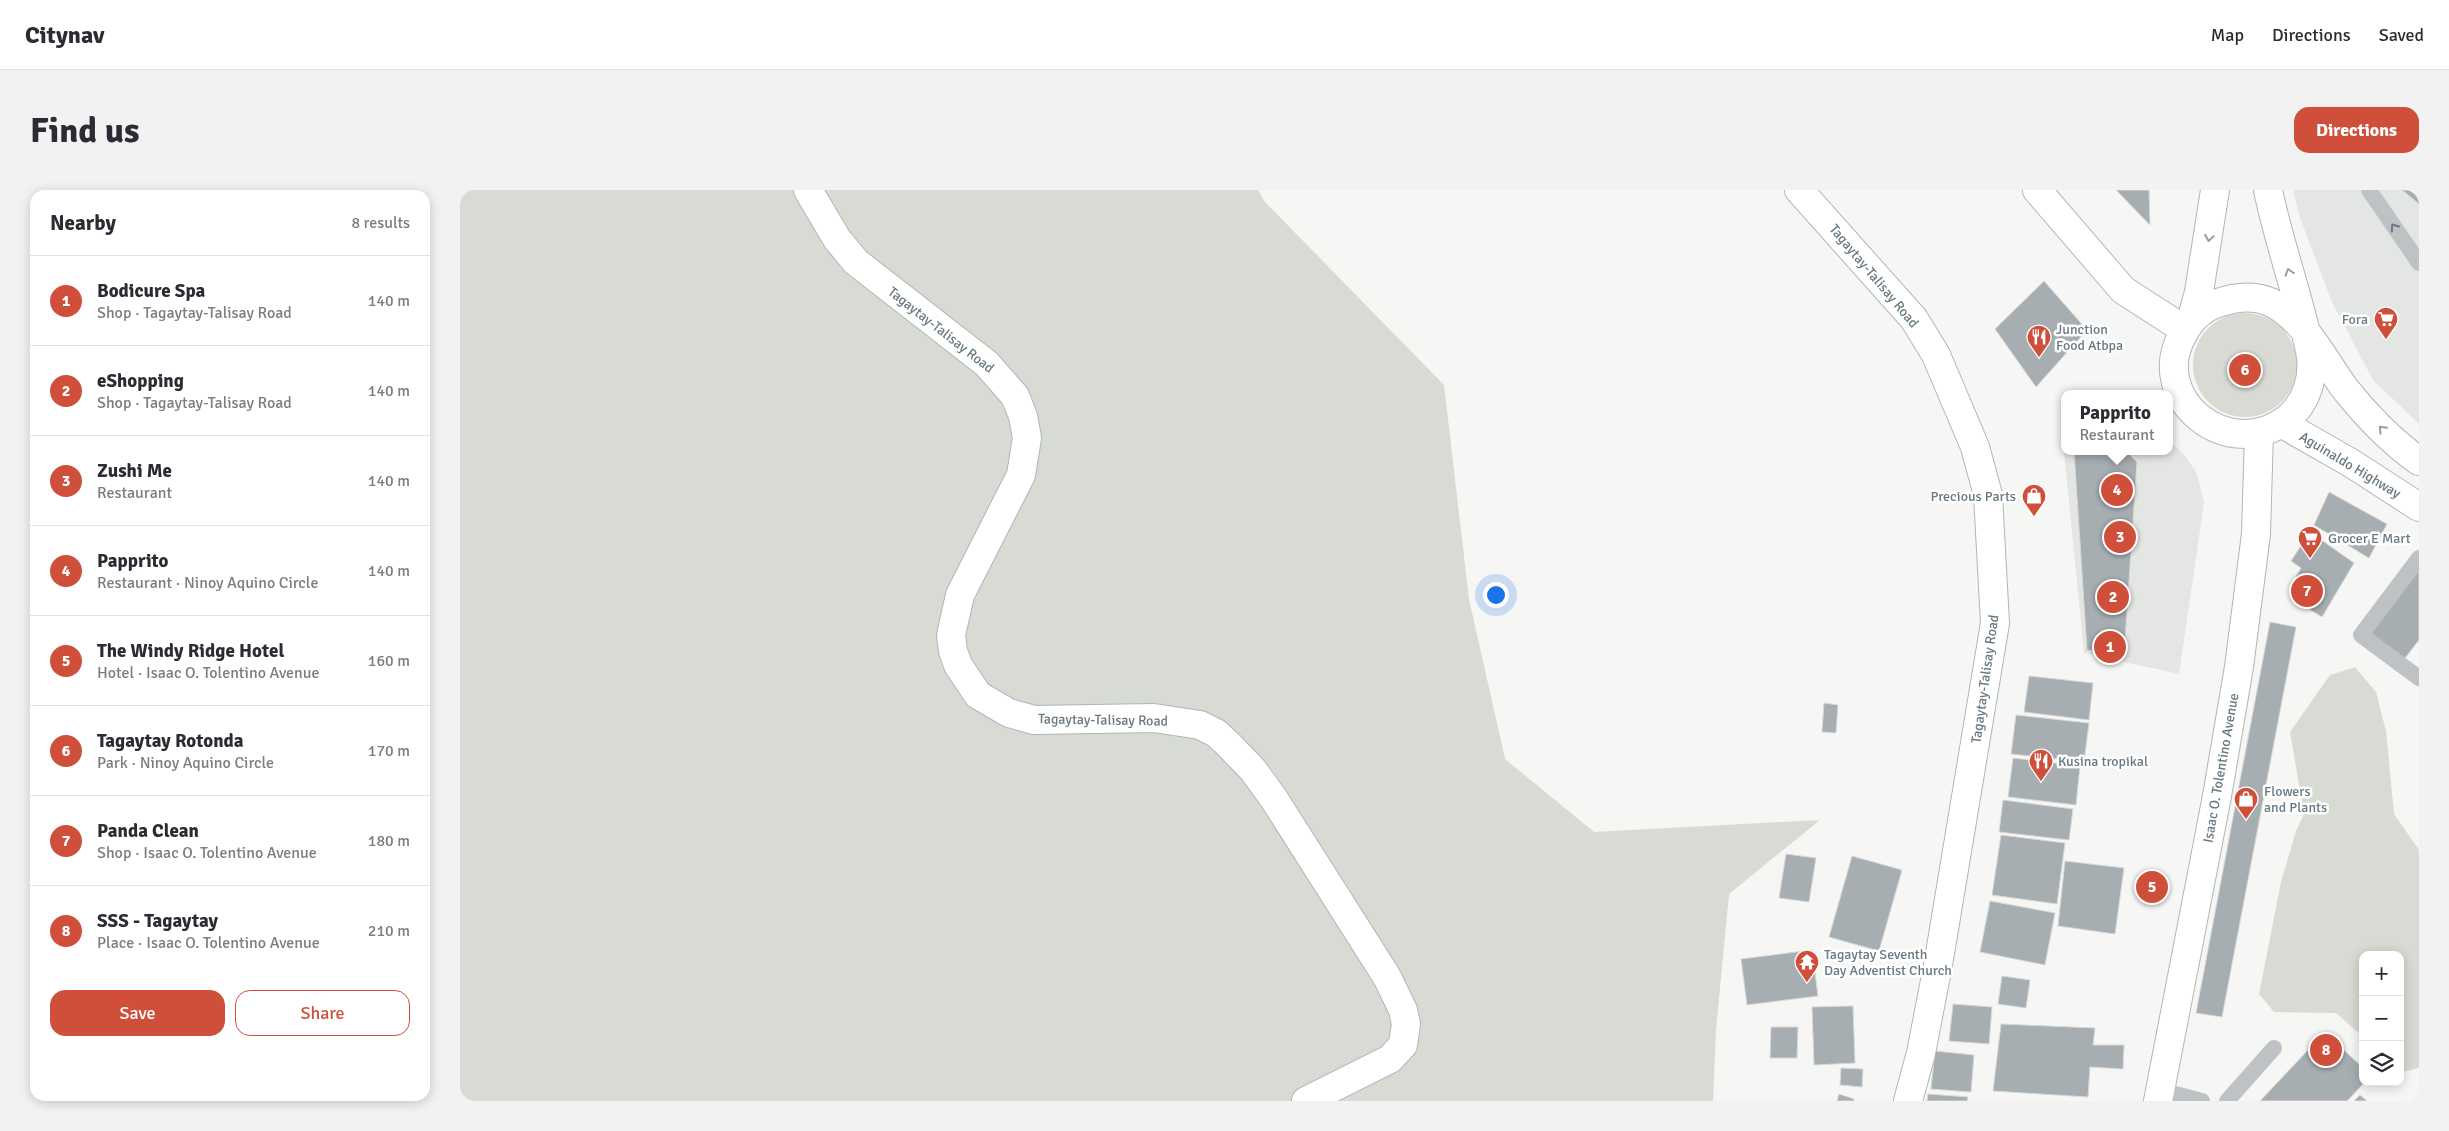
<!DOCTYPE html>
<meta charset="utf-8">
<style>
body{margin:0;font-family:Signika,sans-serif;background:#f2f2f3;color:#2b2b33}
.controls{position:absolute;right:15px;bottom:15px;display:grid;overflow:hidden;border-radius:10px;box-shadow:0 2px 12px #0003}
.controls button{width:45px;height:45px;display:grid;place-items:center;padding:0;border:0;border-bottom:1px solid #e1e1e2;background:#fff;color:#2b2b33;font:25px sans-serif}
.you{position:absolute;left:1035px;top:404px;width:18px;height:18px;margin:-12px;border:4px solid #fff;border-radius:50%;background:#1a73e8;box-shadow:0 0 0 8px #1a73e833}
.badge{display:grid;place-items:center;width:32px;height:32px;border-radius:50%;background:#d04f3a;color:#fff;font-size:16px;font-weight:700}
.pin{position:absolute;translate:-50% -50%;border:2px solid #fff;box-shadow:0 1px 5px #0006}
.popup{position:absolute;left:1601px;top:200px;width:112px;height:65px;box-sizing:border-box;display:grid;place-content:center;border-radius:10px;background:#fff;filter:drop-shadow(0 1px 4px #0005);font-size:16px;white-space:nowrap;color:#7c7c81}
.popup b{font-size:19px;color:#2b2b33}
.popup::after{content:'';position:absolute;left:50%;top:100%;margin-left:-10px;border:10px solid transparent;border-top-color:#fff}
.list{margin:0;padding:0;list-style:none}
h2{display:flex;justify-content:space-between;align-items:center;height:65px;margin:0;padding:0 20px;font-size:21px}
h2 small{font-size:16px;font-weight:400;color:#7c7c81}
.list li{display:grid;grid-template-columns:32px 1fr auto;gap:15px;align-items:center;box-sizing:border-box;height:90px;padding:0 20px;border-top:1px solid #e1e1e2}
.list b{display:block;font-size:19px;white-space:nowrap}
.list p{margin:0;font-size:16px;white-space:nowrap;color:#7c7c81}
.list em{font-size:16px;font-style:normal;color:#7c7c81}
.actions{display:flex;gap:10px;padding:15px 20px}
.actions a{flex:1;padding:11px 0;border:1px solid #d04f3a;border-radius:15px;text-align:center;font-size:18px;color:#d04f3a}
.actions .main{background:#d04f3a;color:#fff}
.icon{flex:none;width:28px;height:28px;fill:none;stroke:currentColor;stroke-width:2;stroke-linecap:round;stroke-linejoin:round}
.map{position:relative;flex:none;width:1959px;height:911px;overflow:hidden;border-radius:15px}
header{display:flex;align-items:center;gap:30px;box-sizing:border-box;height:70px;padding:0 25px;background:#fff;border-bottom:1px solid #e1e1e2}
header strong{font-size:24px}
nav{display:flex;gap:28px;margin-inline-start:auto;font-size:18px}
.intro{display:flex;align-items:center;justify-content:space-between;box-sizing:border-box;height:120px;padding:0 30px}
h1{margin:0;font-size:35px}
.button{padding:12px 22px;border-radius:15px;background:#d04f3a;color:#fff;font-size:18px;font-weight:700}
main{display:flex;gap:30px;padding:0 30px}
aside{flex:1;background:#fff;border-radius:15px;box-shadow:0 2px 12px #0003}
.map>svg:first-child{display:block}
.built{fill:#e4e6e4}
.green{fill:#d7dbd3}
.building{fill:#a6aeb2;stroke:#d8d8d6}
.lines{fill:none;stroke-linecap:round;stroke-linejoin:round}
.secondary-casing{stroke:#b1b6b9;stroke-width:30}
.primary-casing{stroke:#b0b5b7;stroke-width:30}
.service{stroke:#bec2c5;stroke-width:16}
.secondary{stroke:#fff;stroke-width:28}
.primary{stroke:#fff;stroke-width:28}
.oneway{stroke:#697981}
.oneway2{stroke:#96a1a7}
.labels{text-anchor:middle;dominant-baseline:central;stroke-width:5;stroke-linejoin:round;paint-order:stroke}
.street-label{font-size:14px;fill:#697981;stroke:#fff}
.poi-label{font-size:14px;fill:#697981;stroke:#fff;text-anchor:start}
</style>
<header>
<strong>Citynav</strong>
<nav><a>Map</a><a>Directions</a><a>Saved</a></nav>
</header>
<div class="intro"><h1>Find us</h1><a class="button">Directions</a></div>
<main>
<aside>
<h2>Nearby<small>8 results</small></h2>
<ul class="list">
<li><span class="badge">1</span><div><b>Bodicure Spa</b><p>Shop · Tagaytay-Talisay Road</p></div><em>140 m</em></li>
<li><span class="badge">2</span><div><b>eShopping</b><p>Shop · Tagaytay-Talisay Road</p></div><em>140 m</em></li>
<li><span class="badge">3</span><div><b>Zushi Me</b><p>Restaurant</p></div><em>140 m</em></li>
<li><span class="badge">4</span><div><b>Papprito</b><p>Restaurant · Ninoy Aquino Circle</p></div><em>140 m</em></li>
<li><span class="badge">5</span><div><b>The Windy Ridge Hotel</b><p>Hotel · Isaac O. Tolentino Avenue</p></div><em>160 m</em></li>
<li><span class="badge">6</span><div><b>Tagaytay Rotonda</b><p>Park · Ninoy Aquino Circle</p></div><em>170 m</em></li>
<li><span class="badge">7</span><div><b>Panda Clean</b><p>Shop · Isaac O. Tolentino Avenue</p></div><em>180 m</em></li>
<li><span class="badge">8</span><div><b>SSS - Tagaytay</b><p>Place · Isaac O. Tolentino Avenue</p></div><em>210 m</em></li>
</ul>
<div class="actions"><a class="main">Save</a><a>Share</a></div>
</aside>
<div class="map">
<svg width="1959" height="911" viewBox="0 0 1959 911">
<rect width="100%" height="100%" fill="#f6f6f4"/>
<path class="built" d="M1833,0H1959V234L1913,190L1871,110L1840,28Z
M1603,251L1604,261H1710V251L1727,268L1737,284L1744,313L1719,484L1624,463Z"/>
<path class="green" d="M0,0H798L805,12L984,195L1009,409L1045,569L1134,642L1360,630L1269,704L1256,840L1253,911H0Z
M1733 175a52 52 0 1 1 104 0a52 52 0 1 1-104 0Z
M1895,477L1916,502L1926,541L1934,624L1959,660V878L1942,882L1940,765H1903V847L1876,823L1814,822L1799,804L1821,692L1836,641L1844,624L1830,542L1870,485Z"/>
<path class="building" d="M1656,0H1689L1690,35Z
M1942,0H1959V14Z
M1584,91L1627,140L1576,197L1535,139Z
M1614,261H1666L1677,272L1664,466L1627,460Z
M1869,302L1927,334L1909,368L1854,335Z
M1850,342L1894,373L1862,427L1830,407L1836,399L1831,395L1841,378L1831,371Z
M1959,376V450L1942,472L1907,446Z
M1810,432L1836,437L1762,827L1736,823Z
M1569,486L1633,493L1629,530L1564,522Z
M1364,513L1378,515L1376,543L1362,542Z
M1556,525L1629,533L1624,572L1551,564Z
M1553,568L1620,576L1616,615L1548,607Z
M1543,610L1613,619L1609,650L1539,642Z
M1541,645L1605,653L1597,714L1532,705Z
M1326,664L1356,668L1349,712L1319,708Z
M1392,666L1442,680L1419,761L1369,747Z
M1605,671L1664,678L1655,744L1598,736Z
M1530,711L1595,723L1585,775L1520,762Z
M1352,760L1358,806L1287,815L1281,769Z
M1542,786L1570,790L1566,818L1538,814Z
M1493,814L1532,817L1529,854L1489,851Z
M1393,816L1395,873L1354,875L1352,817Z
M1541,834L1635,838L1633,855H1664L1663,879L1630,877L1628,907L1533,901Z
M1311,837H1338L1337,868H1310Z
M1865,842L1903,878V892H1905L1887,911H1800Z
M1475,861L1514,865L1511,902L1471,899Z
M1381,878L1403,879L1402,897L1380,895Z
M1379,904L1394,909V911H1377Z
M1468,904L1508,907L1507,911H1467Z
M1900,905L1907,911H1894Z"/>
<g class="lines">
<defs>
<path id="secondary" d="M348,0L377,49L396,72L527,174L555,206L563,226L567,248L561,285L500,405L491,445L493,461L498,475L518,505L549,523L574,530L694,528L740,535L756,543L768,554L793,580L814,609L927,787L943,820L946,834L943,855L930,869L846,911
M1339,0L1454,129L1476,165L1515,257L1528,305L1535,433L1478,775L1461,863L1448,911
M1577,0L1663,100L1725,140"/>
<path id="primary" d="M1808,0C1819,54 1839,107 1850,161C1855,186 1847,213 1827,229C1769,274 1686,209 1723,144C1731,129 1742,118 1758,113C1775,107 1794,105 1810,112C1845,128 1864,171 1886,200C1907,226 1932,252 1959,271
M1732,128L1739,102L1755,0
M1821,233L1891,273L1959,317
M1698,911L1757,606L1779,477L1796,344L1799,243"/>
</defs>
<use href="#secondary" class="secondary-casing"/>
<use href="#primary" class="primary-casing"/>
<path class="service" d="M1909,0L1959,73
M1959,368L1901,445L1959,488
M1700,900L1742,911
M1767,911L1814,858"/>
<use href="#secondary" class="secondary"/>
<use href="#primary" class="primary"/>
</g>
<defs><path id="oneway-chevron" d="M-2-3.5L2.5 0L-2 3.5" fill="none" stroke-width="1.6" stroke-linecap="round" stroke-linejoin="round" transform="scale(1.25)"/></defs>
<use class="oneway" href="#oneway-chevron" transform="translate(1934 37) rotate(-125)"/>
<g class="oneway2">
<use href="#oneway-chevron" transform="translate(1749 48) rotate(99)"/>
<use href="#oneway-chevron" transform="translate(1829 82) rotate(-106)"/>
<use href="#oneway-chevron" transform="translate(1922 239) rotate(-133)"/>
</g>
<defs>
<symbol id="supermarket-pin" viewBox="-11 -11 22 30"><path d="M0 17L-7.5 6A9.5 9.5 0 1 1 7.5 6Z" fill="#d04f3a" stroke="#fff"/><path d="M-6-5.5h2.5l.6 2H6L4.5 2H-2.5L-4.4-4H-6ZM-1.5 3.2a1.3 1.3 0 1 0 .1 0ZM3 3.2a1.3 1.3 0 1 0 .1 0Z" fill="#fff"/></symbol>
<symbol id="restaurant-pin" viewBox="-11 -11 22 30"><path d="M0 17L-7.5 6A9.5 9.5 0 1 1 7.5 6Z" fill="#d04f3a" stroke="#fff"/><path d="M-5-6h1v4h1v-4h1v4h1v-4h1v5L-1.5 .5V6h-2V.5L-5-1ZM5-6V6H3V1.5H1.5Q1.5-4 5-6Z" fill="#fff"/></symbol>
<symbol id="shop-pin" viewBox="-11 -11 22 30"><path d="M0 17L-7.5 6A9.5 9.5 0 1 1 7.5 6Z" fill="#d04f3a" stroke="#fff"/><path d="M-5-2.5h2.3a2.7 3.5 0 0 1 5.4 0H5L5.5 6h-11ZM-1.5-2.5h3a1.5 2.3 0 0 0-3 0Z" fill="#fff"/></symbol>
<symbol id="temple-pin" viewBox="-11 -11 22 30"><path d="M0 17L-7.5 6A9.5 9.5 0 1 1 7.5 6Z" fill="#d04f3a" stroke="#fff"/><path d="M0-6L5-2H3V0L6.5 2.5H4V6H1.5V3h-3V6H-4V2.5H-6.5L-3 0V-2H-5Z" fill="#fff"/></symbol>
</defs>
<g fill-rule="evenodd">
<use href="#supermarket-pin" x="1912" y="115" width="28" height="38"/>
<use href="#restaurant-pin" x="1565" y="133" width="28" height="38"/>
<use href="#shop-pin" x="1560" y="292" width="28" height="38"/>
<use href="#supermarket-pin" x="1836" y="334" width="28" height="38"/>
<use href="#restaurant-pin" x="1567" y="557" width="28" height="38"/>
<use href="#shop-pin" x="1772" y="595" width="28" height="38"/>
<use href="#temple-pin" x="1333" y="758" width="28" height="38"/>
</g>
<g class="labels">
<g class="street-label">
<text transform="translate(1414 86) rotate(50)">Tagaytay-Talisay Road</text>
<text transform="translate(481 140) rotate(38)">Tagaytay-Talisay Road</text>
<text transform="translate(1890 275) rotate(31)">Aguinaldo Highway</text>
<text transform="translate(1525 489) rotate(-82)">Tagaytay-Talisay Road</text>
<text transform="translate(643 530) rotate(1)">Tagaytay-Talisay Road</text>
<text transform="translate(1761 578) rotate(-80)">Isaac O. Tolentino Avenue</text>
</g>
<g class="poi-label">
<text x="1908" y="129" text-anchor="end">Fora</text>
<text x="1596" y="139">Junction<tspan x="1596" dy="16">Food Atbpa</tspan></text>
<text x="1556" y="306" text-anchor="end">Precious Parts</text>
<text x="1868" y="348">Grocer E Mart</text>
<text x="1598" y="571">Kusina tropikal</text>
<text x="1804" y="601">Flowers<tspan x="1804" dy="16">and Plants</tspan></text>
<text x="1364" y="764">Tagaytay Seventh<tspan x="1364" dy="16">Day Adventist Church</tspan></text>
</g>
</g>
</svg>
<div class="controls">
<button>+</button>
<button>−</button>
<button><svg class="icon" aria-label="layers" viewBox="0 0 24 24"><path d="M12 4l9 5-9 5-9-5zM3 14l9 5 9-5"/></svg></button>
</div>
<div class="you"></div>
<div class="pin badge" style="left:1650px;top:457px">1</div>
<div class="pin badge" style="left:1653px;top:407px">2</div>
<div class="pin badge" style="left:1660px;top:347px">3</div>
<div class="pin badge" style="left:1657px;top:300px">4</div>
<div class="popup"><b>Papprito</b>Restaurant</div>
<div class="pin badge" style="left:1692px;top:697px">5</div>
<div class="pin badge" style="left:1785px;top:180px">6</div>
<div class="pin badge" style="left:1847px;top:401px">7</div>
<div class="pin badge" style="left:1866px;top:860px">8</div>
</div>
</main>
